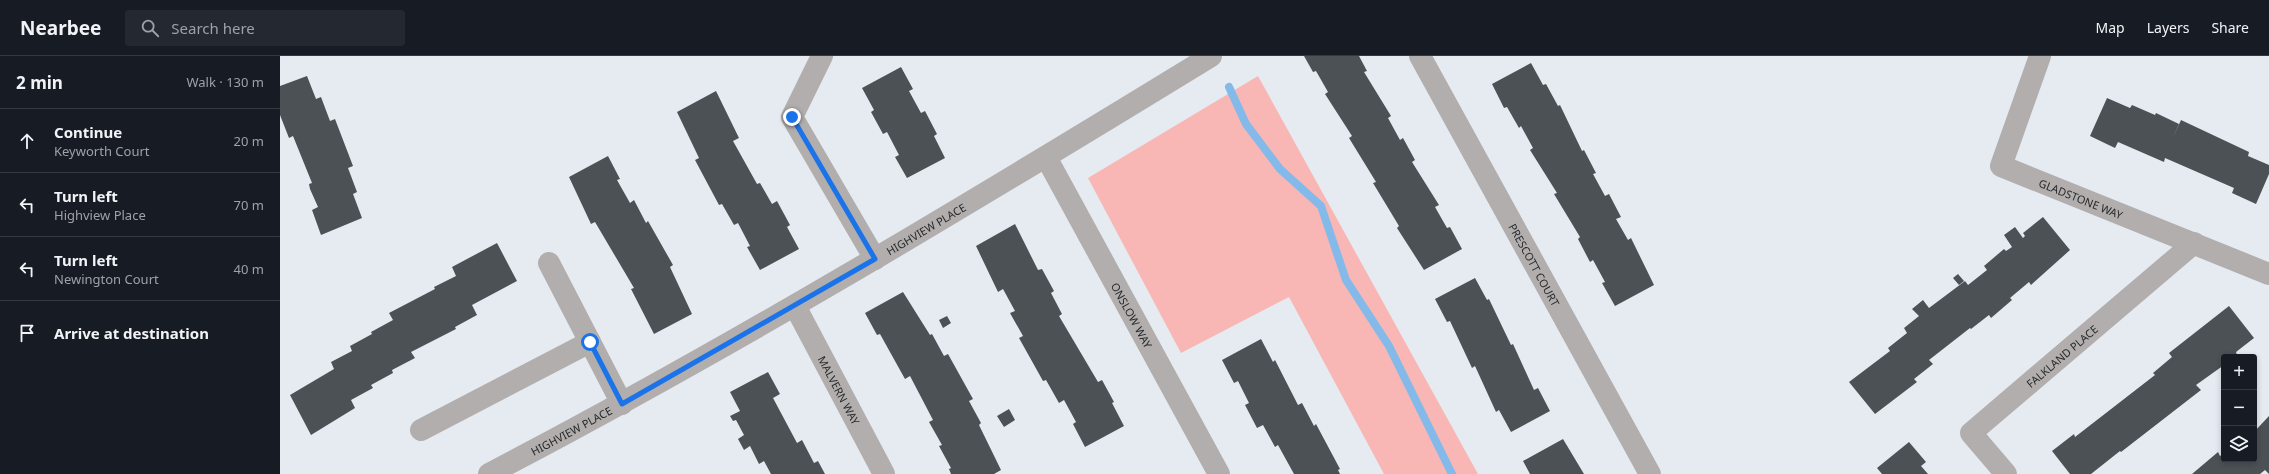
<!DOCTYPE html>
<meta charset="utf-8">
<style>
body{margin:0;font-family:"Noto Sans",sans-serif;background:#242831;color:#f1f3f6}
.controls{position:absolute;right:12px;bottom:12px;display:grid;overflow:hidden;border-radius:4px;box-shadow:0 2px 6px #0003}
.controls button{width:36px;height:36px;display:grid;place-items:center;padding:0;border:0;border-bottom:1px solid #363941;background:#171b24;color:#f1f3f6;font:20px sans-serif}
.stop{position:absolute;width:12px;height:12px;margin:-9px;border:3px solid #1a73e8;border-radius:50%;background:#fff}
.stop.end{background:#1a73e8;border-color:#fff;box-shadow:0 1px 4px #0008}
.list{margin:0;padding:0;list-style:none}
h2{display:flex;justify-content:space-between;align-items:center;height:52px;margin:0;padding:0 16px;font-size:17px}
h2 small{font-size:13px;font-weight:400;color:#9ea1a6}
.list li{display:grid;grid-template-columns:26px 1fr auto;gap:12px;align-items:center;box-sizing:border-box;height:64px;padding:0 16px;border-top:1px solid #363941}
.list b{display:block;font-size:15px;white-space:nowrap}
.list p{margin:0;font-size:13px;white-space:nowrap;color:#9ea1a6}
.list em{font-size:13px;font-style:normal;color:#9ea1a6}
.icon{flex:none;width:22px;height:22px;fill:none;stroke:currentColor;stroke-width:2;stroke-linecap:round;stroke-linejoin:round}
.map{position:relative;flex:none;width:1989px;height:418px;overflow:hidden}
header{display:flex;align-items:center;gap:24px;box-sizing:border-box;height:56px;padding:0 20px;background:#171b24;border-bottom:1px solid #363941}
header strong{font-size:19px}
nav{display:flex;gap:22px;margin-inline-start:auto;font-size:14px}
.search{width:280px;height:36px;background:#242831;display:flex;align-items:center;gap:10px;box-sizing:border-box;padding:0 14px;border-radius:4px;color:#9ea1a6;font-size:15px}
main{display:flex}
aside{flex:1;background:#171b24}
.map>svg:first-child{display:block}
.green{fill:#f8b7b4}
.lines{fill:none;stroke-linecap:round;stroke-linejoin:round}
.stream{stroke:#84bae9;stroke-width:8}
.building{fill:#4c5156}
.minor{stroke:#b2aead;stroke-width:22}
.route{stroke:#1a73e8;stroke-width:5}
.labels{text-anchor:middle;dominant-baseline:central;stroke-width:4;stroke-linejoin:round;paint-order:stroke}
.street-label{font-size:11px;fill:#26292b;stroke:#fff}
</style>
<header>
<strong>Nearbee</strong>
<div class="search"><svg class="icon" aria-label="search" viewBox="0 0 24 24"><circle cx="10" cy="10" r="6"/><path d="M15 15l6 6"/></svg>Search here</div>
<nav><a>Map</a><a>Layers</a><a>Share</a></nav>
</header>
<main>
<aside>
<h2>2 min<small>Walk · 130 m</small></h2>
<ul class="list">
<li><svg class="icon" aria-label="ahead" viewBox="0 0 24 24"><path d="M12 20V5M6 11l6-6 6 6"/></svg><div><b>Continue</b><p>Keyworth Court</p></div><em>20 m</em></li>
<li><svg class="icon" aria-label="left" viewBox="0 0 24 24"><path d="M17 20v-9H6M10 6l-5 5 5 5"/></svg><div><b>Turn left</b><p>Highview Place</p></div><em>70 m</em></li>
<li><svg class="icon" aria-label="left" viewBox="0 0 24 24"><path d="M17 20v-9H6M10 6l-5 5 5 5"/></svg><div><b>Turn left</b><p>Newington Court</p></div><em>40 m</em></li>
<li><svg class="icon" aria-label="arrive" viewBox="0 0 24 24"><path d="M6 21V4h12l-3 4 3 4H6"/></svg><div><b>Arrive at destination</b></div></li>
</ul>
</aside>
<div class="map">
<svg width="1989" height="418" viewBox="0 0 1989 418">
<rect width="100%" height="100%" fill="#e5ebf1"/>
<path class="green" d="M978,20L1198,418H1104L1009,241L901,297L808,122Z"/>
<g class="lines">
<path class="stream" d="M949,31L966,68L1000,113L1041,150L1066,224L1109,290L1172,418"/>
</g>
<path class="building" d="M1024,0H1079L1087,15L1084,16L1111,60L1108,62L1120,84L1123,82L1135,104L1132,106L1159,149L1155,151L1167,172L1170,171L1182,193L1144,214L1117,172L1119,170L1093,127L1096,126L1069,82L1072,80L1045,38L1048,36L1036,15L1033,16Z
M1251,7L1263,29L1266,28L1278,50L1280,49L1302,95L1304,94L1316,117L1313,118L1325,140L1329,138L1341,161L1336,163L1348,184L1351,182L1374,229L1335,250L1322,227L1325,226L1313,204L1310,206L1298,183L1300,181L1274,138L1277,137L1250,94L1253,92L1241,70L1239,72L1227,51L1224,52L1212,28Z
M621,11L633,33L629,35L641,57L645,55L657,78L654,80L665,102L627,122L615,101L619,99L607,76L603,78L591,56L594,54L582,32Z
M27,20L36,43L41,41L50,65L55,63L73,110L68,112L77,136L73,138L82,162L41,179L32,154L38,151L30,133L29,128L32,127L13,80L9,82L0,59V30Z
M436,35L459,82L453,85L477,128L480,127L492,148L497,145L510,169L507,171L519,193L480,214L467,191L470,190L458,167L454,169L442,148L439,149L415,104L419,102L397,56Z
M1827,42L1850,52L1852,49L1875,59L1876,57L1899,68L1892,84L1901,64L1969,96L1968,100L1989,109V118L1976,148L1952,137L1954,132L1885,102L1884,106L1838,86L1835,92L1810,80Z
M328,100L340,123L337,124L350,147L354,144L366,167L368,165L393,209L390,211L412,258L374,278L351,233L354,232L315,166L311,168L289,121Z
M1763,161L1790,194L1751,229L1749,226L1730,242L1732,244L1711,262L1709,259L1691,273L1690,272L1649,304L1653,308L1634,323L1637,326L1595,358L1569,326L1610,295L1608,292L1627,277L1624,272L1639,260L1632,253L1643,244L1649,252L1685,225L1688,229L1707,214L1704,210L1724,193L1726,195L1732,191L1724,179L1735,171L1743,182L1745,180L1743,177Z
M735,168L758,214L762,213L774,235L771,237L782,258L779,260L818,326L822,324L834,346L832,347L844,370L805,391L793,368L796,366L784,344L779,347L766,324L763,325L739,282L743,280L730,257L735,255L723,233L718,236L696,190Z
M217,187L237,225L192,249L197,259L175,271L176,273L131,296L135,302L112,314L113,317L91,329L93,332L71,344L75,352L31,379L10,339L54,313L51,306L72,295L70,290L92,278L91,276L113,264L109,257L155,233L154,231L176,220L172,211Z
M1678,218L1684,225L1679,229L1673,222Z
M1195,222L1207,244L1209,243L1231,289L1233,288L1254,334L1258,332L1270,355L1231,376L1219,354L1216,356L1195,310L1192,312L1170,265L1167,266L1155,243Z
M623,236L650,279L652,278L664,300L668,298L693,343L689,345L701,367L699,369L721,414L714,418H671L669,413L671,412L659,390L662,389L649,366L653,364L630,320L625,323L600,278L597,279L585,257Z
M1949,250L1974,282L1956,296L1957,299L1954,301H1944V309L1916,329L1921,334L1841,396L1840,395L1811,418H1790L1772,395L1794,378L1795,381L1875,319L1873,317L1892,301L1889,297Z
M667,260L671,267L663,272L659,264Z
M981,283L993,306L995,304L1018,349L1022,347L1034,370L1036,368L1060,413L1058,414L1060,418H1014L998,389L995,391L983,369L977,372L965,349L969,347L958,325L954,327L942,304Z
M488,316L500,338L493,342L517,387L522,384L534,407L538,405L545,418H491L484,405L479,408L470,390L464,394L458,383L464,379L456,364L453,365L450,360L460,355L450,336Z
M729,353L735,364L724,371L717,360Z
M1989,360V418L1985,414L1980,418H1912L1938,396L1940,400L1944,397V403H1974V376Z
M1283,383L1304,418H1250L1243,405Z
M1629,386L1646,406L1641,410L1648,418H1602L1597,412Z"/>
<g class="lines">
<g class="minor">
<path d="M542,0L512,61L595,203"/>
<path id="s1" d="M1140,0L1370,418"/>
<path id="s2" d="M1760,0L1721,110L1989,218"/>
<path id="s3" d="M766,101L939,418"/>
<path d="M269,207L342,348"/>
<path id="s4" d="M515,250L604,418"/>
<path d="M141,374L310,286"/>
<path id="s5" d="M209,418C456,289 694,145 931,0"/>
<path id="s6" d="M1726,418L1691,377L1914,187"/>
</g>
</g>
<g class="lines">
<path class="route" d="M310,286L342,348L595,203L512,61"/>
</g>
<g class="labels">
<g class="street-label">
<text stroke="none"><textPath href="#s2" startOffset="203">GLADSTONE WAY</textPath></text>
<text stroke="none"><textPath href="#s5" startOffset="501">HIGHVIEW PLACE</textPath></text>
<text stroke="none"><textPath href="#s1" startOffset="238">PRESCOTT COURT</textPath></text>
<text stroke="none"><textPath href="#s3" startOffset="180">ONSLOW WAY</textPath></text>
<text stroke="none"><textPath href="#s6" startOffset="173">FALKLAND PLACE</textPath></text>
<text stroke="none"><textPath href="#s4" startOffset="95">MALVERN WAY</textPath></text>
<text stroke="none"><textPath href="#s5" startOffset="93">HIGHVIEW PLACE</textPath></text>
</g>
</g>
</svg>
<div class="controls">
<button>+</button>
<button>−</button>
<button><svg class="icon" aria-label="layers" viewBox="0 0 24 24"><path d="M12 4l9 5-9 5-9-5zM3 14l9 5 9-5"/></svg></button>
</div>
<div class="stop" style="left:310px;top:286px"></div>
<div class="stop end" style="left:512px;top:61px"></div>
</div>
</main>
